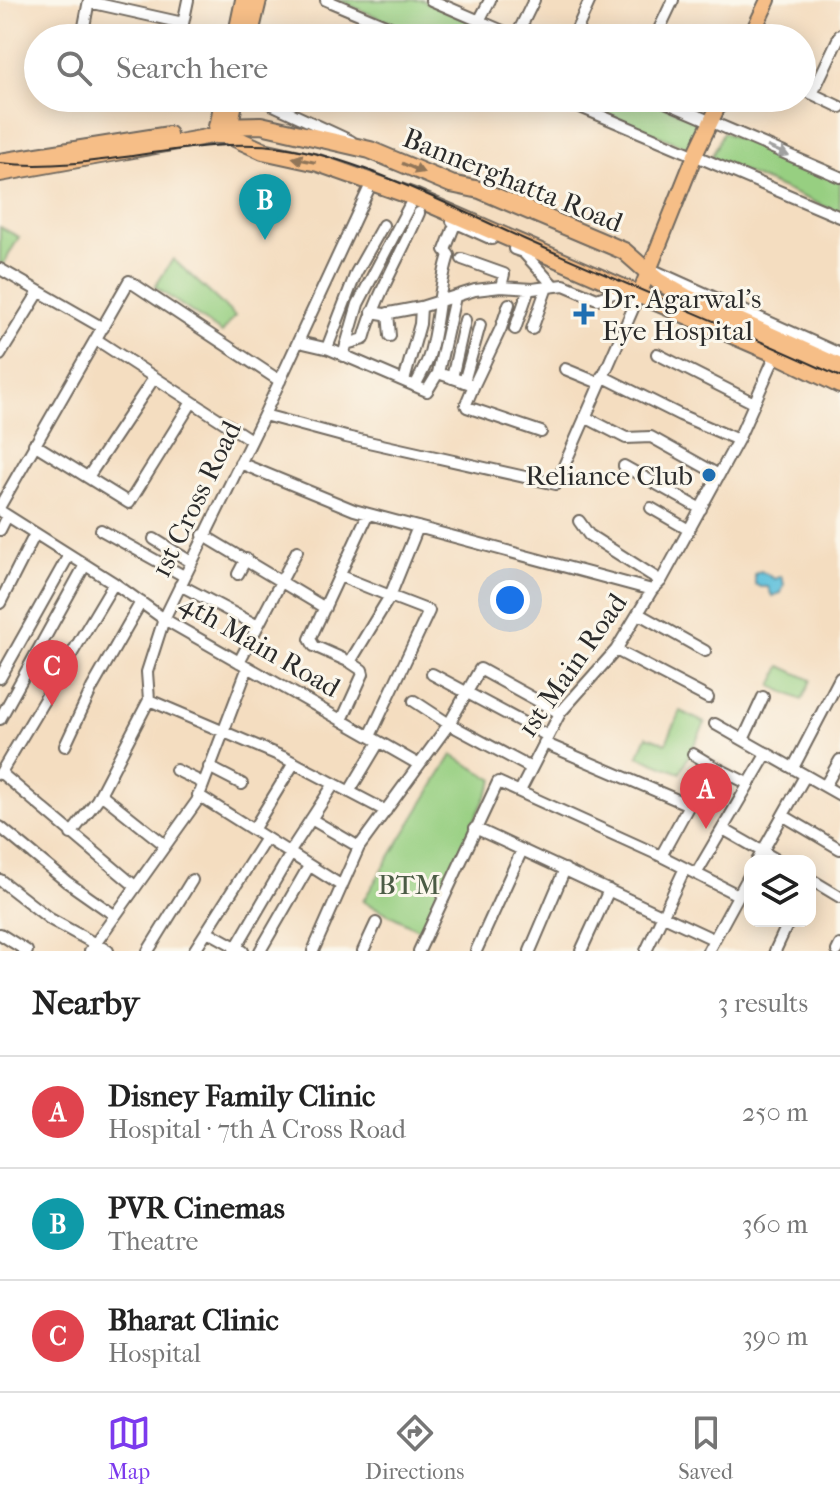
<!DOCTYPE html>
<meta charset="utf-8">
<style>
body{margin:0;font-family:"IM FELL French Canon",serif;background:#f6f6f6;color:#222}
.controls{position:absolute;right:24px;bottom:24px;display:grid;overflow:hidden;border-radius:16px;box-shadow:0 4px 20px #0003}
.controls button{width:72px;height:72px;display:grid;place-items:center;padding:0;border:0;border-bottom:2px solid #e0e0e0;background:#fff;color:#222;font:40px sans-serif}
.you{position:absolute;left:510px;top:600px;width:28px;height:28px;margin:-20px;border:6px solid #fff;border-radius:50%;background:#1a73e8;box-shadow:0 0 0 12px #1a73e833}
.badge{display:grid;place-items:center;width:52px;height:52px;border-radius:50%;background:#7c3aed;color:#fff;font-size:26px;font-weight:700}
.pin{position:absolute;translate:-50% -66px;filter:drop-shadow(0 2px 4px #0008)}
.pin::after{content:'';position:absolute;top:42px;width:28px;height:24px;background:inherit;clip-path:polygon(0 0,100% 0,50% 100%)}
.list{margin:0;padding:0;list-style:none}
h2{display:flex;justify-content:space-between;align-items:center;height:104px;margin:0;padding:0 32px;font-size:34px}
h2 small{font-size:26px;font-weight:400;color:#767676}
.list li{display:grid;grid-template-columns:52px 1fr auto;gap:24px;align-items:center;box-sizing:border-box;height:112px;padding:0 32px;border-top:2px solid #e0e0e0}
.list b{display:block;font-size:30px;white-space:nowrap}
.list p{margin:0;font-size:26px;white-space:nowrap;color:#767676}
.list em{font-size:26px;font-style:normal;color:#767676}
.icon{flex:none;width:44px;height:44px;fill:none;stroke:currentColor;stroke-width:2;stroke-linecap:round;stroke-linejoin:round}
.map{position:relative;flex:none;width:840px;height:951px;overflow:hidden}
.search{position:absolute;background:#fff;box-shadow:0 4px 20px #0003;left:24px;right:24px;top:24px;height:88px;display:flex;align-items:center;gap:20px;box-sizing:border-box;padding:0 28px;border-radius:44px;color:#767676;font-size:30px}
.sheet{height:440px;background:#fff}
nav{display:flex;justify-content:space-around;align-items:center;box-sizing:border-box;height:112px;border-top:2px solid #e0e0e0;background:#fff;font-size:22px;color:#767676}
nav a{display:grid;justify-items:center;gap:4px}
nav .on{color:#7c3aed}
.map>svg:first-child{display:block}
.green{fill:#97cf81;stroke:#617d56;stroke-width:2}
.water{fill:#5dc0db;stroke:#447683;stroke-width:2}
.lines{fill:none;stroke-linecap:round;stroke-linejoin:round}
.minor-casing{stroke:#71695f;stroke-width:14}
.major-casing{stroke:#71695f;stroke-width:18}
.highway-casing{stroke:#71695f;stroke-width:20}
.minor{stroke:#fff;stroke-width:10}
.major{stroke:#f6be87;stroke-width:14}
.highway{stroke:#f6be87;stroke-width:16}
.rail{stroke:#2b2b2b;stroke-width:2}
.oneway{fill:#a0a0a0}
.oneway2{fill:#907459}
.poi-dot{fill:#1f6fb2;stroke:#fbf7ec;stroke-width:3}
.labels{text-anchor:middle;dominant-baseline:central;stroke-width:6;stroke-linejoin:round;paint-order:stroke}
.street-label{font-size:28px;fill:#2b2b2b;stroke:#fbf7ec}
.poi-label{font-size:28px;fill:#2b2b2b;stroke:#fbf7ec;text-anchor:start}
.park-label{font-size:28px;fill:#4b5c45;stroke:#fbf7ec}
</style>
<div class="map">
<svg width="840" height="951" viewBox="0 0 840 951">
<rect width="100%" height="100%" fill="#fbf7ec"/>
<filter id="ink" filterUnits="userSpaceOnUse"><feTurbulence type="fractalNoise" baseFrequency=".0125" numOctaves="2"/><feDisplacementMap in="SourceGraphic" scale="16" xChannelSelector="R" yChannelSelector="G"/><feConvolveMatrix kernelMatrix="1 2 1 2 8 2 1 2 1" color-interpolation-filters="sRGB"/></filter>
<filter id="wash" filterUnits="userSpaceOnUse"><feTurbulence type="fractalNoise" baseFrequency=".006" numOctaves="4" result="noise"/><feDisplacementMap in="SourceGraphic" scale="32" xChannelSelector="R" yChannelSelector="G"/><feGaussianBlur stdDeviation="1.8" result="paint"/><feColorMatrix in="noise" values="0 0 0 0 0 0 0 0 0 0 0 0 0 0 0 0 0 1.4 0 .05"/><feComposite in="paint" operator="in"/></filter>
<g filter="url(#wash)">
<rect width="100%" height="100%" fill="#f4ddc0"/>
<path class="green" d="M337,0H422L510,38H427Z
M569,98H646L707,125L695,151Z
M723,132L840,181V213L711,158Z
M0,227L19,237L3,265L0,264Z
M173,259L235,316L222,333L155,287Z
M781,666L811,680L802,700L772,686Z
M680,711L705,723L680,773L638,756L647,736L666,743Z
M452,755L494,780L421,931L363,901Z"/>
<path class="water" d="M761,571L775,579L781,576L784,584L781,593L772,596L768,587H760L755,584V574Z"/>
</g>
<g filter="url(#ink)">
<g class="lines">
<defs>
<path id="minor" d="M89,0L83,32L113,38
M326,0L416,38
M431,0L519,38
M89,2L183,23
M479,21L490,0
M516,37L534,0
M180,38L188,0
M573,38L590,0
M655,38L673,0
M802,89L840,107
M812,94L840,35
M258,98L351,141
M559,98L840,217
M656,98L840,177
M452,221L492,239
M514,249L523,252L553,285
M462,259L504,274L501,287
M0,269L103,328
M653,270L840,354
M372,312L384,314L421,307L475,290L501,287L532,289L564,285L597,299L616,292L625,295
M388,313L390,336
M515,329L529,289
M532,329L547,287
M97,340L251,440
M299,342L329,349L427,391L438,373L474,385L466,404L467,407L541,432
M346,344L364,339C376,295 401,255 419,213
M327,348L356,273L383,225
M657,354L754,403
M0,355L39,292
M343,356L358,304L414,197
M565,369L599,383
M438,373L455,297
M602,376L680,415L738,440
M452,378L465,320
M404,381L420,324L421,307
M464,382L480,325
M474,385L501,328L509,304
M415,386C420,376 426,366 429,356C439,322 438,288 449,255L445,250L455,224
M264,415L346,437L556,484L639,295
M585,417L626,438L651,437L719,475
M34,444L129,503L192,402
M240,463L354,510L652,590
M624,466L701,509
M88,477L154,378
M0,506L129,281L280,381
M651,508L689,530
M0,511L114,583L164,619L418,764
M579,521L589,535L661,581
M0,530L7,516
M101,530L184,576
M203,535L325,608
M154,539L191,562
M238,574L246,559
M340,576L390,596L350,662L362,670L363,674L342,720
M180,585L258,626
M0,603L35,534
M639,614L705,651
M616,650L708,698
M239,662L297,551
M350,662L314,646L310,639L368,514
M432,674L548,736
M0,678L69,555
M149,700L283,757L386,811
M414,701L449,724L531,768
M0,719L85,565
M715,724L840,795
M370,736L429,611L390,596L418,527
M743,740L763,697
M544,743L689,805L661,856
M65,746L92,688L141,602
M693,754L713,766
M209,767L242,784
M793,768L840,678
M176,770L203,783
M1,773L135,886
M0,774L114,583
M825,786L840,760
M520,791L560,713L616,650L652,590L661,581L738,440L776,354
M349,792L379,742
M101,794L165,845
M198,795L342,886
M689,805L713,766L749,784
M784,816L840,849
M311,819L359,847
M0,827L67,882L114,915
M475,828L713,939
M723,829L779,861
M253,830L294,763
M71,834L97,800L149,700L147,672L164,619L264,415L372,182
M757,861L805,776
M696,874L767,753
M810,879L840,897
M0,880L50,919L108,951
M207,931L243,951
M0,934L27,951
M90,951L197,801L248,667
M148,951L192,880
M194,951L266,838
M234,951L290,855L291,850L334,784
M260,951L309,866
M313,951L359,847L449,724L480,669L560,713
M363,951L376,923
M419,951L498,782L661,856L738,895
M476,951L522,850
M530,951L565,869
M581,951L609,890
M646,951L685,868
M708,951L750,874
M775,951L789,921
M837,951L840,945"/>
<path id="major" d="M750,38L768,0
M0,161L169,134
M0,174L217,135
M639,295L695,155L722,98"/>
<path id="highway" d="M236,38L244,0
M249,38L258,0
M223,98L217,135H228L263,151L318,163L414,197L776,354L840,385
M217,126L261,125L370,150L451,184L480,190L624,251L658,281L686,297L840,367
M228,133L235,98"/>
</defs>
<use href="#minor" class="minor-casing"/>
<use href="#major" class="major-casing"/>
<use href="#highway" class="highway-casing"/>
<use href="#minor" class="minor"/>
<use href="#major" class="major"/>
<use href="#highway" class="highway"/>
<path class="rail" d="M0,163C95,174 188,135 282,147C362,158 451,207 524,239C629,286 736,329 840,377"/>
</g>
<defs><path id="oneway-solid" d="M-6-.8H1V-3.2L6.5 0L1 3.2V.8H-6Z" transform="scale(2)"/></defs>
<use class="oneway" href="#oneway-solid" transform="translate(778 151) rotate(23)"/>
<g class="oneway2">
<use href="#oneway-solid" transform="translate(304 160) rotate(-168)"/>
<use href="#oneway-solid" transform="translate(413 168) rotate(23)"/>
</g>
</g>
<g class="poi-dot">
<path d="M580 302h8v8h8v8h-8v8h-8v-8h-8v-8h8z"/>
<circle cx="709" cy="475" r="8"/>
</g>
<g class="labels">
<g class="street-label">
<text transform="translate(513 180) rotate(22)">Bannerghatta Road</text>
<text transform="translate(196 499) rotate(-64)">1st Cross Road</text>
<text transform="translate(260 645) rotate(30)">4th Main Road</text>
<text transform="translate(572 665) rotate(-55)">1st Main Road</text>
</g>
<g class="poi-label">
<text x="602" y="298">Dr. Agarwal's<tspan x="602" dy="32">Eye Hospital</tspan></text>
<text x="693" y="475" text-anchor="end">Reliance Club</text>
</g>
<g class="park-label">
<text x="409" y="884">BTM</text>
</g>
</g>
</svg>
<div class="controls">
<button><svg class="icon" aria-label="layers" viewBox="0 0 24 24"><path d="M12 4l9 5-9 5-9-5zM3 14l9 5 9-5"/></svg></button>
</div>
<div class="you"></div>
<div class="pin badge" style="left:706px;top:829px;background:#e0444e">A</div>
<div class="pin badge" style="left:265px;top:240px;background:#0f9aa8">B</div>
<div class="pin badge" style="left:52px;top:706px;background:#e0444e">C</div>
<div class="search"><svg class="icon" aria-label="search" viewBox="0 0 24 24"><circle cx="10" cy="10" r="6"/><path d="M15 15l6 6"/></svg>Search here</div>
</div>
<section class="sheet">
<h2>Nearby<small>3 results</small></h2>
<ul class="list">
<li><span class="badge" style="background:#e0444e">A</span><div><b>Disney Family Clinic</b><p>Hospital · 7th A Cross Road</p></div><em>250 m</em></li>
<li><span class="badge" style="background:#0f9aa8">B</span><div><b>PVR Cinemas</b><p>Theatre</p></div><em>360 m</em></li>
<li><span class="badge" style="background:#e0444e">C</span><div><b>Bharat Clinic</b><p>Hospital</p></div><em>390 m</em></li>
</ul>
</section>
<nav>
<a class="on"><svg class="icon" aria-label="map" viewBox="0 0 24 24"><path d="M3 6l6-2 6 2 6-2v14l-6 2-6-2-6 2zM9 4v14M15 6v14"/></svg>Map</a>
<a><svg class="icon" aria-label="directions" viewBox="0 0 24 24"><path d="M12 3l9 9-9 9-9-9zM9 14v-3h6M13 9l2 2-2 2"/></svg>Directions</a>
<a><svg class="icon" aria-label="saved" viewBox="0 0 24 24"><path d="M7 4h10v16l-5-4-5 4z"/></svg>Saved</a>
</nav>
